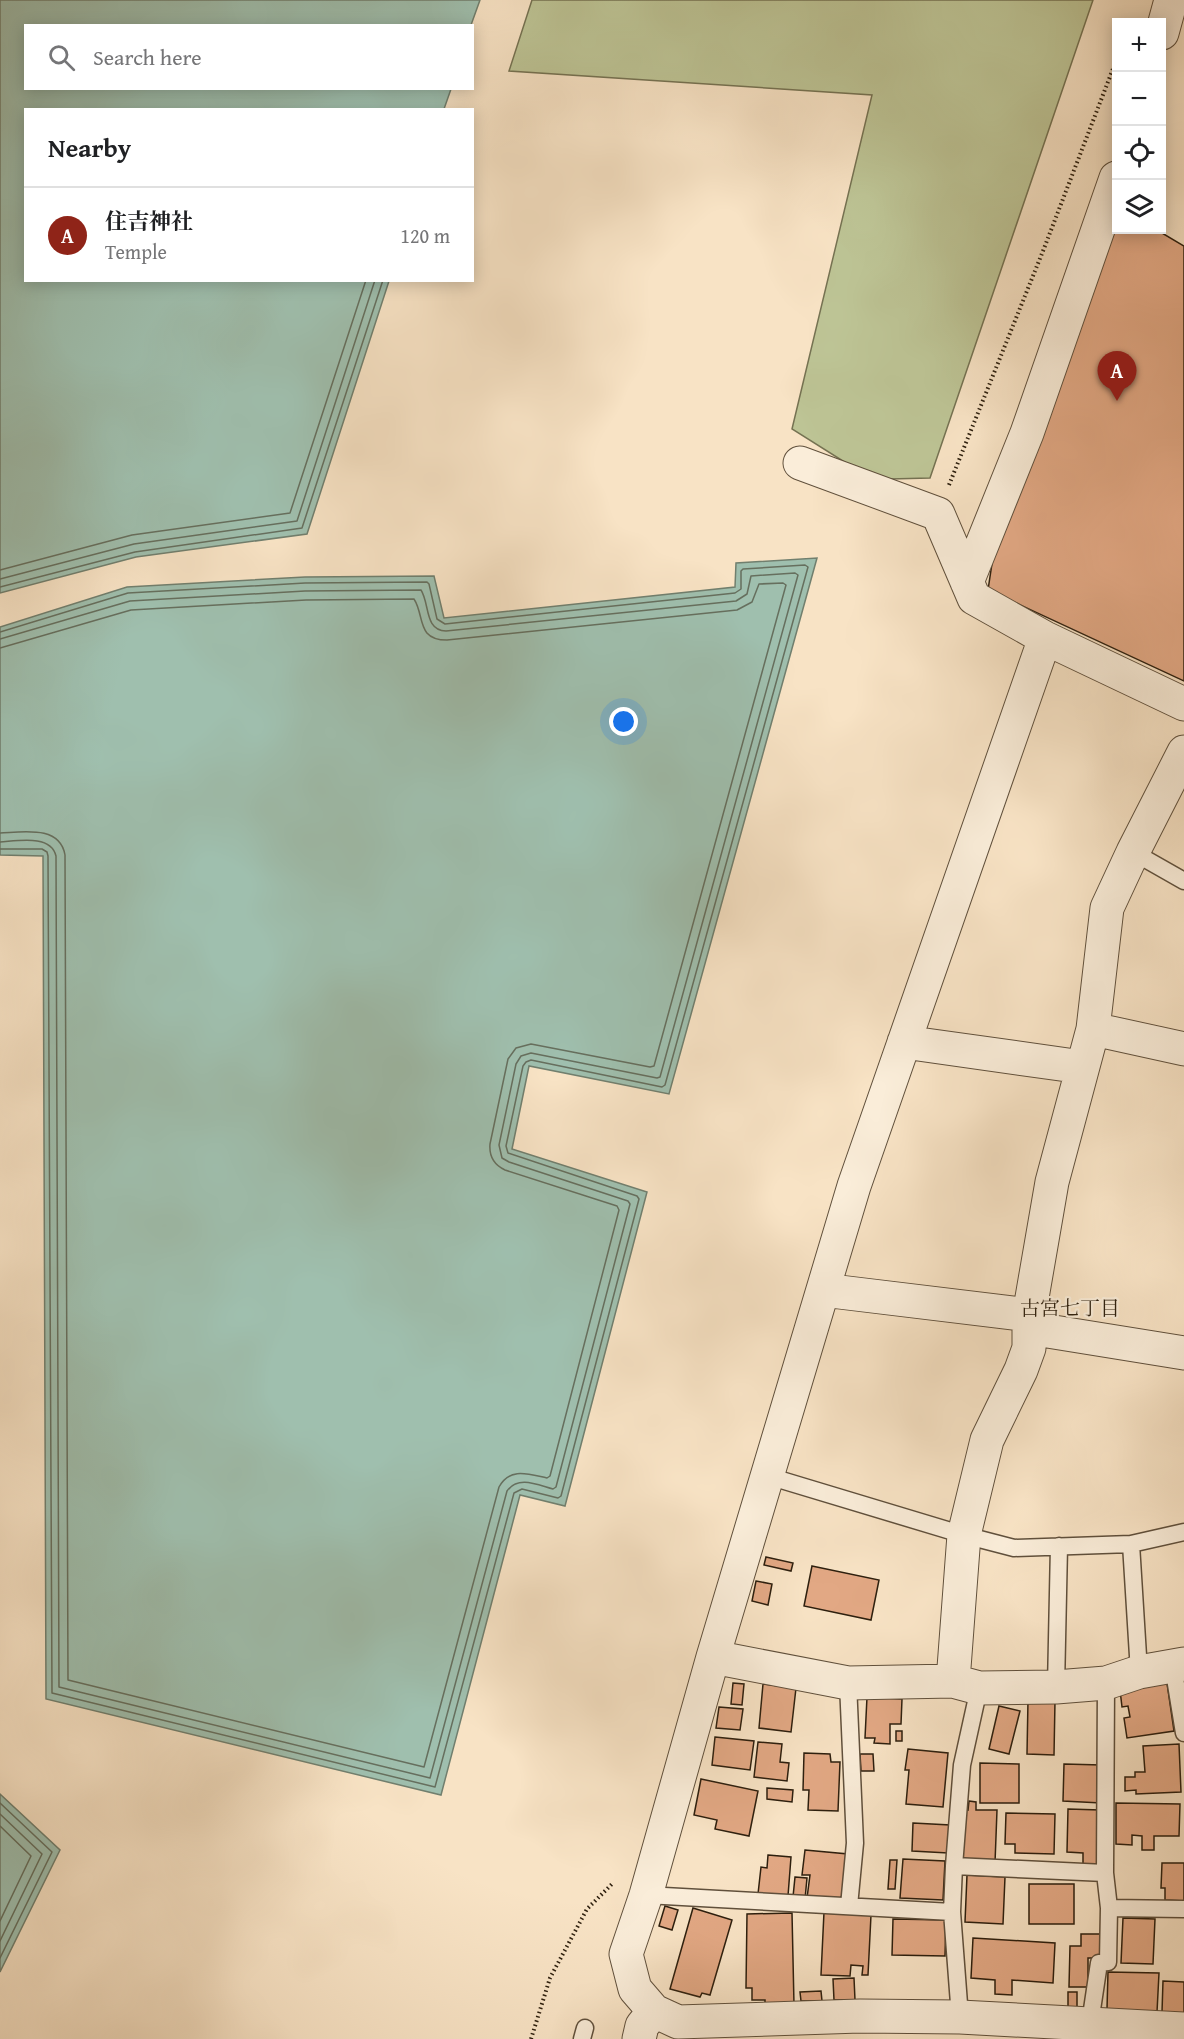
<!DOCTYPE html>
<meta charset="utf-8">
<style>
body{margin:0;font-family:"Gentium Book Plus","Noto Serif JP",serif;background:#f6f6f6;color:#202124}
.controls{position:absolute;right:18px;top:18px;display:grid;overflow:hidden;border-radius:0px;box-shadow:0 3px 15px #0003}
.controls button{width:54px;height:54px;display:grid;place-items:center;padding:0;border:0;border-bottom:2px solid #e0e0e0;background:#fff;color:#202124;font:30px sans-serif}
.you{position:absolute;left:624px;top:722px;width:21px;height:21px;margin:-15px;border:4px solid #fff;border-radius:50%;background:#1a73e8;box-shadow:0 0 0 9px #1a73e833}
.badge{display:grid;place-items:center;width:39px;height:39px;border-radius:50%;background:#8f2418;color:#fff;font-size:20px;font-weight:700}
.pin{position:absolute;translate:-50% -50px;filter:drop-shadow(0 2px 3px #0008)}
.pin::after{content:'';position:absolute;top:32px;width:21px;height:18px;background:inherit;clip-path:polygon(0 0,100% 0,50% 100%)}
.list{margin:0;padding:0;list-style:none}
h2{display:flex;justify-content:space-between;align-items:center;height:78px;margin:0;padding:0 24px;font-size:26px}
h2 small{font-size:20px;font-weight:400;color:#757577}
.list li{display:grid;grid-template-columns:39px 1fr auto;gap:18px;align-items:center;box-sizing:border-box;height:96px;padding:0 24px;border-top:2px solid #e0e0e0}
.list b{display:block;font-size:22px;white-space:nowrap}
.list p{margin:0;font-size:20px;white-space:nowrap;color:#757577}
.list em{font-size:20px;font-style:normal;color:#757577}
.icon{flex:none;width:33px;height:33px;fill:none;stroke:currentColor;stroke-width:2;stroke-linecap:round;stroke-linejoin:round}
.map{position:relative;flex:none;width:1184px;height:2039px;overflow:hidden}
.search{position:absolute;background:#fff;box-shadow:0 3px 15px #0003;left:24px;top:24px;width:450px;height:66px;display:flex;align-items:center;gap:15px;box-sizing:border-box;padding:0 21px;border-radius:0px;color:#757577;font-size:22px}
.panel{position:absolute;background:#fff;box-shadow:0 3px 15px #0003;left:24px;top:108px;width:450px;height:174px;border-radius:0px}
.map>svg:first-child{display:block}
.green{fill:#bdc495;stroke:#757252;stroke-width:1.5}
.water{fill:#9fbfae;stroke:#717f6e;stroke-width:1.5}
.lines{fill:none;stroke-linecap:round;stroke-linejoin:round}
.shore{stroke:#666f5e;stroke-width:1.5}
.building{fill:#e2a884;stroke:#2d1f0e;stroke-width:1.5}
.lane-casing{stroke:#60503c;stroke-width:19}
.street-casing{stroke:#60503c;stroke-width:35}
.path{stroke:#2d1f0e;stroke-width:4;stroke-dasharray:1.5 3;stroke-linecap:butt}
.lane{stroke:#faedd9;stroke-width:16}
.street{stroke:#faedd9;stroke-width:33}
.labels{text-anchor:middle;dominant-baseline:central;stroke-width:4.5;stroke-linejoin:round;paint-order:stroke}
.neighbourhood-label{font-size:20px;fill:#2d1f0e;stroke:#faedd9}
</style>
<div class="map">
<svg width="1184" height="2039" viewBox="0 0 1184 2039">
<rect width="100%" height="100%" fill="#f8e3c5"/>
<filter id="stains"><feTurbulence type="fractalNoise" baseFrequency=".00333" numOctaves="4"/><feColorMatrix values="0 0 0 0 .2 0 0 0 0 .09 0 0 0 0 .02 0 0 0 .5 -.17"/></filter>
<radialGradient id="worn" r=".72"><stop offset=".6" stop-color="#630" stop-opacity="0"/><stop offset="1" stop-color="#630" stop-opacity=".3"/></radialGradient>
<path class="green" d="M532,0H1093L930,478L889,479L854,468L792,429L872,95L509,71Z"/>
<path class="water" d="M0,0H480L471,25L26,26V88L451,89L444,109L26,110V280L389,281L307,534L136,557L0,593Z
M817,558L669,1094L529,1066L512,1149L647,1192L565,1506L520,1495L441,1795L46,1699L43,856L0,855V627L127,587L305,577L434,576L444,618L735,587L736,563Z
M0,1794L60,1850L0,1972Z"/>
<g class="lines">
<path class="shore" d="M0,570L132,535L290,513L366,280
M0,579L134,544L297,521L375,280
M0,587L135,552L302,528L383,280
M0,632L128,593L305,583L427,582L429,584L437,619L445,624L735,593L741,589V571L743,569L805,565L808,567L665,1085L662,1087L531,1060L526,1062L523,1066L506,1146L508,1153L637,1196L639,1199L561,1496L558,1498L522,1489L514,1493L435,1787L52,1693L48,856L47,852L42,849H0
M0,639L130,601L305,591L421,590C430,604 424,630 446,631L736,601L747,594L751,576L795,573L798,575L660,1077L657,1078L531,1053L521,1056L516,1064L499,1145L502,1158L509,1162L628,1201L630,1204L556,1487L553,1489C538,1485 518,1475 507,1491L430,1778L59,1687L56,856C51,834 17,841 0,842
M0,648L131,610L306,600L414,599C425,616 416,640 447,640L737,610L752,602L759,584L783,583L786,585L654,1066L650,1067L531,1044L516,1048L508,1059L490,1144C489,1156 494,1165 505,1170L617,1206L619,1210L550,1476L547,1478C528,1474 510,1467 499,1487L424,1767L68,1680L65,855C60,825 23,832 0,833
M0,1803L52,1852L0,1958
M0,1814L42,1854L0,1941
M0,1826L31,1856L0,1921"/>
</g>
<path class="building" d="M1116,215V230H1157L1184,246V681L988,590L993,557Z
M766,1557L793,1563L791,1571L764,1565Z
M812,1566L879,1580L871,1620L804,1606Z
M756,1581L772,1584L768,1605L752,1601Z
M733,1683L744,1684L742,1705L731,1704Z
M1167,1683L1174,1731L1127,1738L1124,1718L1130,1717L1128,1706L1122,1707L1120,1690Z
M763,1684L796,1688L791,1732L759,1728Z
M867,1697L902,1699L901,1724H890V1744L874,1743L875,1738H865Z
M1028,1700L1055,1701L1054,1755L1027,1754Z
M999,1706L1020,1711L1009,1754L989,1749Z
M719,1707L743,1709L740,1730L716,1728Z
M896,1731H902V1741H896Z
M715,1737L754,1741L750,1770L712,1765Z
M758,1742L782,1744L780,1762L789,1763L787,1781L754,1777Z
M1179,1744L1181,1792L1136,1794V1790L1125,1791V1777H1135V1772H1145L1143,1746Z
M908,1749L948,1753L943,1807L906,1804L909,1770H905Z
M804,1753L830,1754L831,1762H840L838,1811L808,1810L809,1790H803Z
M860,1754H873L874,1771H861Z
M980,1763L1019,1764V1803H980Z
M1064,1764L1101,1765V1803L1063,1801Z
M701,1779L758,1791L749,1836L715,1829L717,1820L694,1815Z
M767,1788L793,1790L792,1802L767,1799Z
M969,1801L976,1802V1810H997L995,1863L963,1862L964,1809L968,1810Z
M1116,1803L1180,1804L1179,1836H1154V1850H1142V1836L1132,1835V1845L1116,1844Z
M1068,1809L1100,1810L1099,1865H1083V1853L1067,1852Z
M1006,1813L1055,1814L1054,1854L1015,1853V1844H1005Z
M913,1823L950,1825L948,1853L912,1851Z
M805,1850L848,1854L843,1902L807,1898L810,1875H802Z
M768,1855L791,1857L788,1896L758,1894L761,1867L767,1868Z
M903,1859L945,1861L943,1900L900,1898Z
M890,1860H897L895,1889H888Z
M1162,1863H1184V1901L1165,1900V1888H1161Z
M967,1875L1005,1877L1003,1924L965,1922Z
M795,1877L807,1878L805,1899L793,1897Z
M1029,1884H1074V1924H1029Z
M665,1906L678,1910L672,1930L659,1926Z
M693,1908L732,1920L710,1995L702,1993L700,1997L670,1989Z
M824,1912L871,1915L868,1975H862L863,1966L851,1965L850,1976L821,1975Z
M792,1913L794,2005H765V2000H752V1988H746L747,1914Z
M1123,1918L1155,1919L1153,1964L1121,1963Z
M893,1919L946,1920L945,1956L892,1955Z
M1081,1934H1101V1958H1088V1987H1069L1070,1946H1081Z
M973,1938L1055,1943L1053,1983L1012,1980V1995L995,1994V1980L971,1978Z
M1108,1972L1159,1973L1157,2012L1107,2009Z
M854,1978L855,2000H834L833,1979Z
M1163,1981L1184,1982V2013L1162,2012Z
M821,1991L822,2001H801L800,1992Z
M1068,1992H1077V2009H1068Z"/>
<g class="lines">
<defs>
<path id="lane" d="M1133,852L1184,881
M768,1476L964,1535L1014,1548L1131,1544L1184,1532
M1131,1544L1139,1672
M1173,1666L1184,1733
M848,1683L855,1843L849,1906
M1056,1687L1059,1546
M954,1866L1105,1873
M646,1895L952,1912
M1109,1908L1184,1909
M960,2017L952,1912L954,1866L962,1765L979,1688
M1090,2023L1099,1963L1108,1962L1109,1908L1105,1873L1106,1683
M582,2039L585,2028"/>
<path id="street" d="M1162,33L1171,0
M800,463L938,514L974,598L1045,638L1184,704
M967,582L1027,433L1116,178
M1045,638L854,1186L713,1657L646,1895L626,1954L635,1989L654,2011L678,2022L860,2016L960,2017L1184,2029
M1093,1029L1184,1049
M904,1042L1082,1067
M823,1290L1029,1315
M1029,1328L1184,1353
M713,1657L848,1683L953,1681L979,1688L1056,1687L1106,1683L1139,1672L1184,1664
M953,1681L964,1535L987,1440L1021,1370L1029,1348V1315L1052,1182L1093,1029L1107,908L1133,852L1184,752
M639,2039L642,2026L654,2011"/>
</defs>
<use href="#lane" class="lane-casing"/>
<use href="#street" class="street-casing"/>
<path class="path" d="M949,485L1043,251L1116,61
M531,2039L550,1978L587,1909L613,1883"/>
<use href="#lane" class="lane"/>
<use href="#street" class="street"/>
</g>
<g class="labels">
<g class="neighbourhood-label">
<text x="1070" y="1307">古宮七丁目</text>
</g>
</g>
<rect width="100%" height="100%" filter="url(#stains)"/>
<rect width="100%" height="100%" fill="url(#worn)"/>
</svg>
<div class="controls">
<button>+</button>
<button>−</button>
<button><svg class="icon" aria-label="locate" viewBox="0 0 24 24"><circle cx="12" cy="12" r="6"/><path d="M12 2v4M12 18v4M2 12h4M18 12h4"/></svg></button>
<button><svg class="icon" aria-label="layers" viewBox="0 0 24 24"><path d="M12 4l9 5-9 5-9-5zM3 14l9 5 9-5"/></svg></button>
</div>
<div class="you"></div>
<div class="pin badge" style="left:1117px;top:401px">A</div>
<div class="search"><svg class="icon" aria-label="search" viewBox="0 0 24 24"><circle cx="10" cy="10" r="6"/><path d="M15 15l6 6"/></svg>Search here</div>
<section class="panel">
<h2>Nearby<small></small></h2>
<ul class="list">
<li><span class="badge">A</span><div><b>住吉神社</b><p>Temple</p></div><em>120 m</em></li>
</ul>
</section>
</div>
